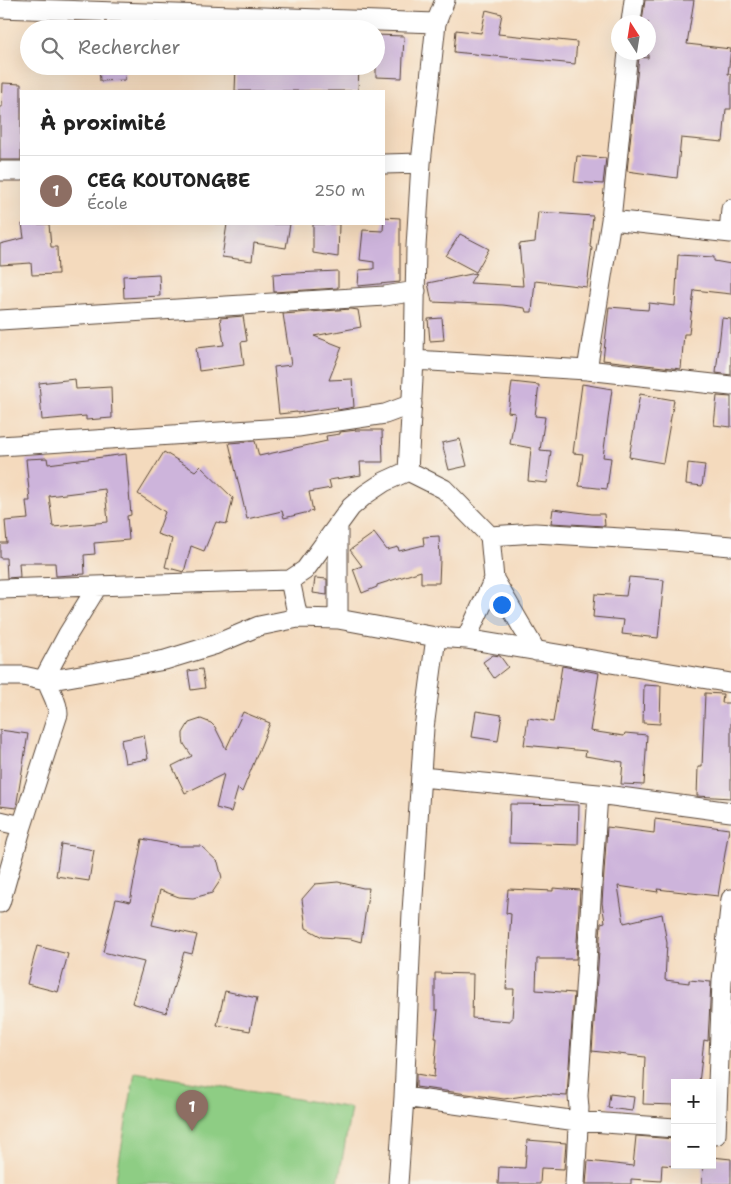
<!DOCTYPE html>
<html lang="fr">
<meta charset="utf-8">
<style>
body{margin:0;font-family:"Shantell Sans",sans-serif;background:#f6f6f6;color:#222}
.controls{position:absolute;right:15px;bottom:15px;display:grid;overflow:hidden;border-radius:0px;box-shadow:0 5px 20px #0002}
.controls button{width:45px;height:45px;display:grid;place-items:center;padding:0;border:0;border-bottom:1px solid #e0e0e0;background:#fff;color:#222;font:25px sans-serif}
.compass{position:absolute;left:611px;top:15px;width:45px;height:45px;border-radius:50%;background:#fff;box-shadow:0 5px 20px #0002;rotate:348deg}
.you{position:absolute;left:501px;top:604px;width:18px;height:18px;margin:-12px;border:4px solid #fff;border-radius:50%;background:#1a73e8;box-shadow:0 0 0 8px #1a73e833}
.badge{display:grid;place-items:center;width:32px;height:32px;border-radius:50%;background:#b45309;color:#fff;font-size:16px;font-weight:700}
.pin{position:absolute;translate:-50% -41px;filter:drop-shadow(0 1px 2px #0008)}
.pin::after{content:'';position:absolute;top:26px;width:18px;height:15px;background:inherit;clip-path:polygon(0 0,100% 0,50% 100%)}
.list{margin:0;padding:0;list-style:none}
h2{display:flex;justify-content:space-between;align-items:center;height:65px;margin:0;padding:0 20px;font-size:21px}
h2 small{font-size:16px;font-weight:400;color:#767676}
.list li{display:grid;grid-template-columns:32px 1fr auto;gap:15px;align-items:center;box-sizing:border-box;height:70px;padding:0 20px;border-top:1px solid #e0e0e0}
.list b{display:block;font-size:19px;white-space:nowrap}
.list p{margin:0;font-size:16px;white-space:nowrap;color:#767676}
.list em{font-size:16px;font-style:normal;color:#767676}
.icon{flex:none;width:28px;height:28px;fill:none;stroke:currentColor;stroke-width:2;stroke-linecap:round;stroke-linejoin:round}
.map{position:relative;flex:none;width:731px;height:1184px;overflow:hidden}
.search{position:absolute;background:#fff;box-shadow:0 5px 20px #0002;left:20px;top:20px;width:365px;height:55px;display:flex;align-items:center;gap:12px;box-sizing:border-box;padding:0 18px;border-radius:28px;color:#767676;font-size:19px}
.panel{position:absolute;background:#fff;box-shadow:0 5px 20px #0002;left:20px;top:90px;width:365px;height:135px;border-radius:0px}
.map>svg:first-child{display:block}
.green{fill:#8ecd84;stroke:#647c51}
.building{fill:#cdb4db;fill-rule:evenodd}
.lines{fill:none;stroke-linecap:round;stroke-linejoin:round}
.minor-casing{stroke:#574436;stroke-width:21}
.minor{stroke:#fff;stroke-width:19}
</style>
<div class="map">
<svg width="731" height="1184" viewBox="0 0 731 1184">
<rect width="100%" height="100%" fill="#f7f3e8"/>
<filter id="ink" filterUnits="userSpaceOnUse"><feTurbulence type="fractalNoise" baseFrequency=".02" numOctaves="2"/><feDisplacementMap in="SourceGraphic" scale="10" xChannelSelector="R" yChannelSelector="G"/><feConvolveMatrix kernelMatrix="1 2 1 2 8 2 1 2 1" color-interpolation-filters="sRGB"/></filter>
<filter id="wash" filterUnits="userSpaceOnUse"><feTurbulence type="fractalNoise" baseFrequency=".0096" numOctaves="4" result="noise"/><feDisplacementMap in="SourceGraphic" scale="20" xChannelSelector="R" yChannelSelector="G"/><feGaussianBlur stdDeviation="1.12" result="paint"/><feColorMatrix in="noise" values="0 0 0 0 0 0 0 0 0 0 0 0 0 0 0 0 0 1.4 0 .05"/><feComposite in="paint" operator="in"/></filter>
<g filter="url(#wash)">
<rect width="100%" height="100%" fill="#f4dabd"/>
<path class="green" d="M135,1072L351,1108L338,1184H115Z"/>
<g id="blocks">
<path class="building" d="M645,0H694L687,44L731,49L728,74H731V109H726L723,142L681,138L677,178L627,171L639,57L648,58V22L642,21Z
M486,10L502,14L498,34L577,42L575,64L454,52L456,30L481,33Z
M376,35L404,36L402,78L376,77Z
M99,66H124L125,80L100,81Z
M236,66H359L358,91H235Z
M3,83L21,84V160H0V107H2Z
M577,156L606,158L603,184L574,182Z
M538,212L593,216L590,247L592,248L587,287L535,281L532,312H526L525,308L503,305L432,302L428,283L476,273L470,283L523,286L519,244L535,242Z
M384,217L400,218V282L358,286L359,270L374,269V262L360,260L363,230L383,231Z
M22,224H49L51,247H57L58,274L32,275L31,263L0,265V244L24,238Z
M227,224H290L286,248L254,243L252,261L222,257Z
M313,224H339L338,257L313,253Z
M460,234L489,249L476,272L446,256Z
M678,255L714,257V261L731,264V294L694,290L689,334H684L681,369L603,360L609,307L648,310L649,303L675,306Z
M338,271V288L274,292L273,274Z
M159,274L160,296L124,298L123,276Z
M351,309L358,310L361,327L314,336L342,347L329,380L352,379L354,407L338,410L337,407L297,413V412L279,414L274,367L291,365L283,314Z
M243,316L247,341L241,342L244,365L199,371L196,348L224,345L220,318Z
M442,318L444,340L430,341L428,319Z
M722,318L731,319V375L716,373Z
M75,379L76,389L111,387L112,418L86,420V416L42,420L39,383Z
M512,382L539,385L535,416L545,417L540,450L551,451L547,483L528,481L531,448L510,444L515,413L508,412Z
M582,384L612,389L603,457L611,458L607,489L579,486L583,454L573,453Z
M640,394L674,400L663,463L629,457Z
M717,396L731,397V427L714,425Z
M357,430H382L383,462H360L361,475L329,480L331,488L309,492L313,511L284,518L282,511L247,519L229,443L255,441L259,456L327,441L326,436L340,434V432Z
M460,439L467,466L449,470L442,443Z
M164,452L195,471L200,466L233,498L227,524L216,522L204,551L191,546L184,572L165,567L172,539L157,534L165,512L138,494Z
M126,454L131,515L127,516L129,540L94,543L95,554L84,555L85,574L56,576L55,563H19L20,577L7,578L6,558H0V543H7L5,521L28,519L26,501H30L26,459L47,458L48,464ZM105,489L108,522L53,527L49,496Z
M688,463L705,465L702,486L686,484Z
M553,509L592,514H604L605,526L551,523Z
M374,533L387,550L398,547L399,551L424,545L423,537L439,536L440,560L439,583H421V571L377,585V587L362,593L353,569L362,566L350,550Z
M629,577L664,580L658,638L622,634L624,620L593,617L595,594L626,596Z
M315,578L327,579V595L313,593Z
M493,655L500,656L508,667L494,678L483,662Z
M562,666L599,673L590,731L624,736L625,733L647,735L644,785L621,784L623,762L585,756L586,751L524,745L528,718L553,722Z
M202,669L205,688L191,690L188,671Z
M644,685L661,686L660,724L643,723Z
M705,693L723,694L722,703H731V798L697,796L698,767H702Z
M476,711L502,715L498,741L472,737Z
M243,712L270,723L242,792L238,788L231,812L216,808L224,774L185,793L172,766L192,756L184,744L183,738V733L189,723L201,719L211,723L215,727L226,749Z
M0,730L28,734L16,808L0,806Z
M144,735L148,759L125,763L121,740Z
M510,804L579,805L578,845L509,843Z
M655,819L729,829L718,896L657,889L658,892L618,886L624,923L662,914L667,943L665,980L689,983V980L711,982L708,1041L704,1040L699,1083H675V1105L643,1104L645,1057L592,1051L601,923L605,922L602,903L607,827L654,833Z
M142,839L179,846H201L218,862L222,878L212,893L193,898L179,897L160,890L152,925L197,935L192,954L184,952L166,1013L132,1003L144,962L103,952L116,899L130,902Z
M61,844L94,850L89,881L56,876Z
M338,882L363,888H369L361,942L351,939L322,937L306,928L302,899L315,884Z
M553,888L580,890L576,959H537L536,990L574,993L567,1096L536,1094L504,1099L416,1087V1074L434,1077L437,1038H435L438,1010H435V973L473,974L472,1018L510,1021V1019H512L514,989H506L511,914L506,913L508,889L553,891Z
M37,946L68,954L58,992L27,984Z
M225,991L257,998L250,1031L217,1025Z
M610,1094L634,1097L632,1111L608,1108Z
M636,1136L675,1139V1166L662,1165L661,1181L631,1179V1184H586L588,1161L633,1166Z
M527,1140L566,1143L564,1169L541,1168L540,1184H498L499,1167L525,1168Z
M712,1157L731,1159V1184H702L703,1165H712Z"/>
</g>
</g>
<g filter="url(#ink)">
<use href="#blocks" fill-opacity="0" stroke="#574436" stroke-width="1"/>
<g class="lines">
<defs>
<path id="minor" d="M0,8L436,23
M631,22L634,0
M384,164L421,163
M0,171H21
M611,220L731,233
M729,232L731,209
M0,320L385,296L416,291
M414,360L587,370L731,386
M587,370L611,220L628,52
M0,446L298,427L385,414L412,404
M408,471L414,360L416,247L421,163L436,23L445,0
M338,524V619
M490,536L535,533L673,541L731,546
M494,579L536,651
M290,580L298,618
M0,589L290,580L305,570L351,507L366,494L384,482L408,471L444,489L490,536L494,579L466,639
M0,676H23L46,681L165,660L214,645L259,626L298,618L338,619L436,637L466,639L731,683
M421,777L598,794L731,812
M0,821L22,826
M0,903L22,826L58,714C58,699 47,689 46,675L68,634L97,587
M404,1097L577,1121L675,1128
M716,1135L722,981L731,899
M398,1184L404,1097L412,912L424,728L436,637
M575,1184L579,1108L578,1096L598,794"/>
</defs>
<use href="#minor" class="minor-casing"/>
<use href="#minor" class="minor"/>
</g>
</g>
</svg>
<div class="controls">
<button>+</button>
<button>−</button>
</div>
<svg class="compass" viewBox="-18 -18 36 36"><path d="M0-13l5 13h-10z" fill="#e53935"/><path d="M0 13l5-13h-10z" fill="#767676"/></svg>
<div class="you"></div>
<div class="pin badge" style="left:192px;top:1131px;background:#8d6e63">1</div>
<div class="search"><svg class="icon" aria-label="search" viewBox="0 0 24 24"><circle cx="10" cy="10" r="6"/><path d="M15 15l6 6"/></svg>Rechercher</div>
<section class="panel">
<h2>À proximité<small></small></h2>
<ul class="list">
<li><span class="badge" style="background:#8d6e63">1</span><div><b>CEG KOUTONGBE</b><p>École</p></div><em>250 m</em></li>
</ul>
</section>
</div>
